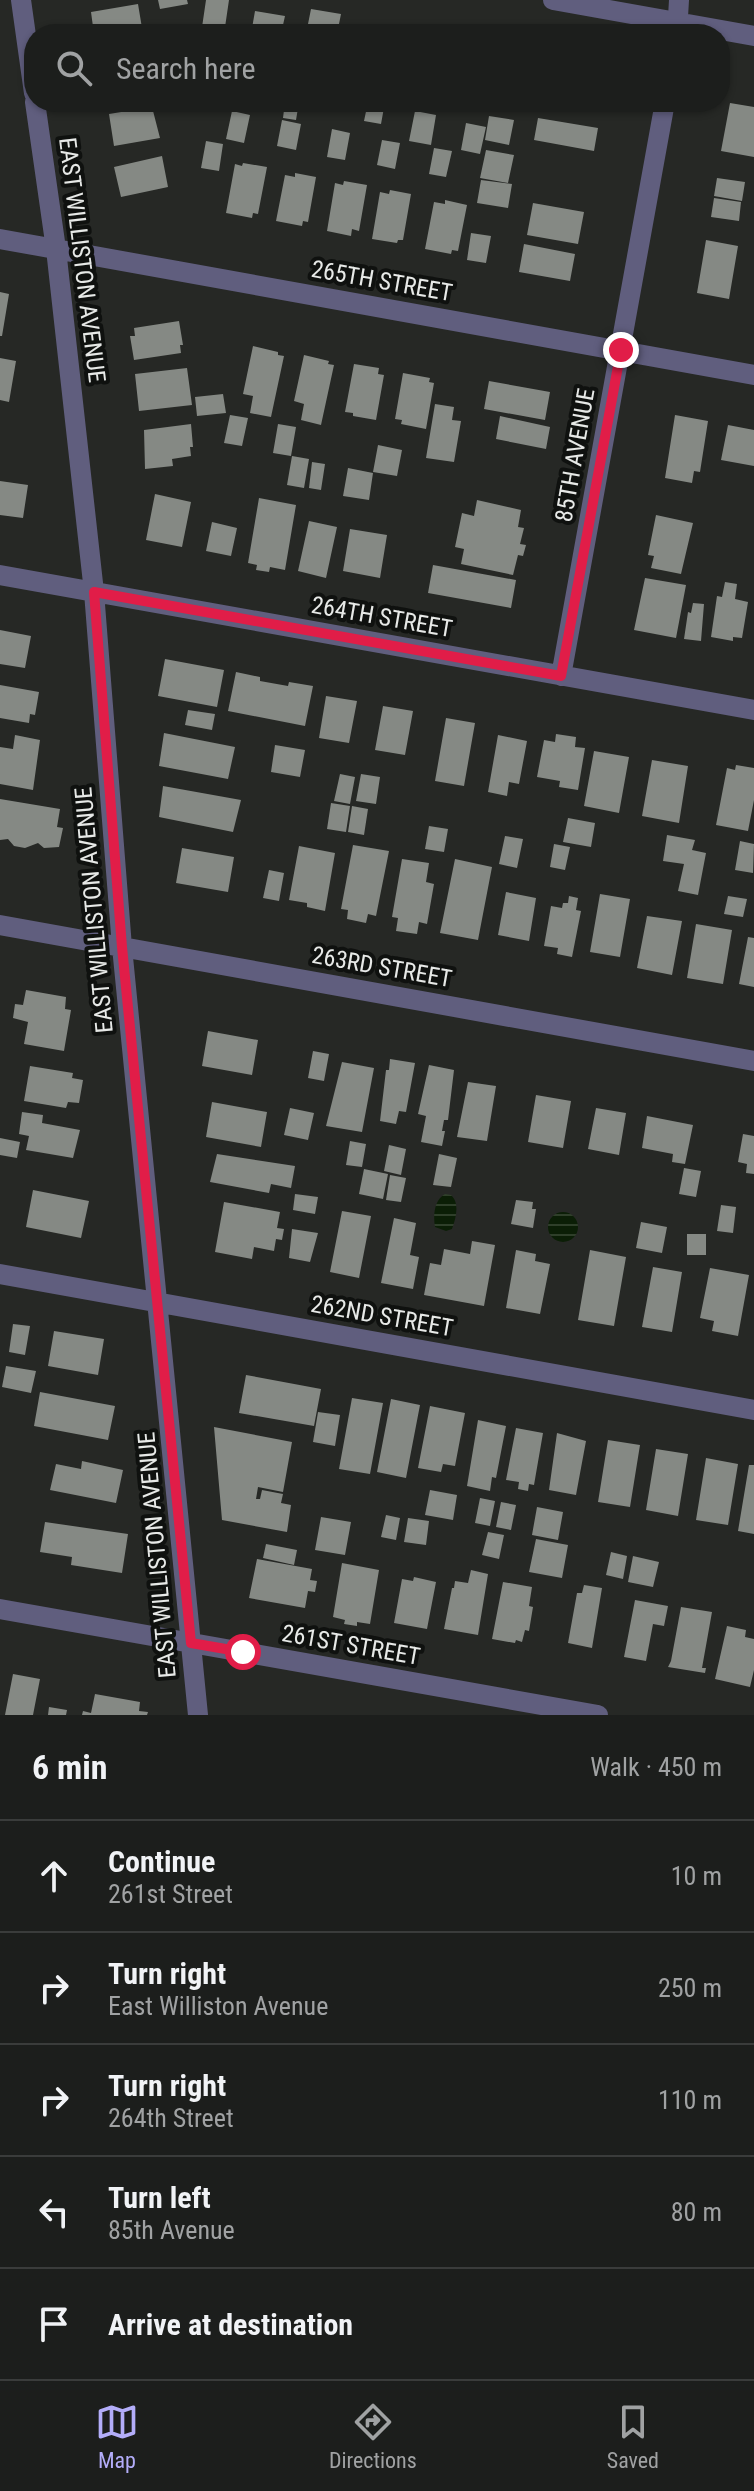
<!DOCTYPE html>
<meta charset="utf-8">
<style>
body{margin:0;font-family:"Roboto Condensed",sans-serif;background:#252725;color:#f1f3f6}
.stop{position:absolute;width:24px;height:24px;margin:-18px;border:6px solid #e11d48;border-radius:50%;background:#fff}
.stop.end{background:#e11d48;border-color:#fff;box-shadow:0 2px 8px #0008}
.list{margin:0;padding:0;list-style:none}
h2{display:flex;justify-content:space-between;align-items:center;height:104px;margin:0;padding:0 32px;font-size:34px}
h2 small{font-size:26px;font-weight:400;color:#a0a2a3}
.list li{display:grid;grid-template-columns:52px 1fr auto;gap:24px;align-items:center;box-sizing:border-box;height:112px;padding:0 32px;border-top:2px solid #3a3c3b}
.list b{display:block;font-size:30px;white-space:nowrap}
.list p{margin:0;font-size:26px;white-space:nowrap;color:#a0a2a3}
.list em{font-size:26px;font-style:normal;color:#a0a2a3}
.icon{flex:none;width:44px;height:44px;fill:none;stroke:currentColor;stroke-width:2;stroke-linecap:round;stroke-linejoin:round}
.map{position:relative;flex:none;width:754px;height:1715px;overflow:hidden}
.search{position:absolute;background:#1c1e1c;box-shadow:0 2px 6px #0004;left:24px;right:24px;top:24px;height:88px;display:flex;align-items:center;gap:20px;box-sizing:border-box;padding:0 28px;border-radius:32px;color:#a0a2a3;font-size:30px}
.sheet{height:664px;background:#1c1e1c}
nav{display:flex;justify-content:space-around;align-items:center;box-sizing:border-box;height:112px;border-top:2px solid #3a3c3b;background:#1c1e1c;font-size:22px;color:#a0a2a3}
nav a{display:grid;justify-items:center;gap:4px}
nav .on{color:#b3adf9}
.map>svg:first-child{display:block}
.water{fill:url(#water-rules)}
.building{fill:#858984}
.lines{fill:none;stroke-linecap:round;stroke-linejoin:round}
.minor{stroke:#605e7e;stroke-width:20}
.route{stroke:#e11d48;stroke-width:10}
.labels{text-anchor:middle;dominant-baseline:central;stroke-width:8;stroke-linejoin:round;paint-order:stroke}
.street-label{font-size:24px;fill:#e7e9e7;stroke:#0f110f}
</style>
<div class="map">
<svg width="754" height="1715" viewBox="0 0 754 1715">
<defs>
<pattern id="water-rules" width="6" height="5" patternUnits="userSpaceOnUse" patternTransform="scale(2)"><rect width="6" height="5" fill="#0b1e06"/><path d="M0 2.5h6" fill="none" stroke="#2f3f2a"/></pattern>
</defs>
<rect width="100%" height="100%" fill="#262825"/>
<path class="water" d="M445,1194L451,1195C460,1203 456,1218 452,1229L446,1231L435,1227C433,1216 434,1200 445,1194Z
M548 1227a15 15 0 1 1 30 0a15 15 0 1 1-30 0Z"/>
<path class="building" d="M158,0H187L188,4L160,9Z
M206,0H229L224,34H201Z
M138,4L143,34H94L91,12Z
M311,9L341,14L337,34H306Z
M255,11L285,16L281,34H251Z
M356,26L386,31L385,34H354Z
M285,102H299L296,120L283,118Z
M368,102H385L381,124L364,121Z
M562,102H605L604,111H594L561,105Z
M730,103L754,107V157L721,151Z
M152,107L160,138L114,146L109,114Z
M232,111L250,115L244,143L226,139Z
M415,111L436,115L431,145L409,141Z
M489,116L514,120L509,145L485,140Z
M538,118L598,128L594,151L534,140Z
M282,120L301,124L296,150L277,146Z
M466,123L486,127L480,154L461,150Z
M332,129L350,133L345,160L327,157Z
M382,140L400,143L395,169L377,165Z
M206,141L223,144L219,171L201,168Z
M434,148L452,151L446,177L429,174Z
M486,150L514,155L508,183L480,178Z
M162,156L168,187L121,197L114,167Z
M243,163L267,167L258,214L253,213L252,218L226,213L235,164L242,166Z
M295,173L316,177L308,222L303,221L302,226L276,221L285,175L295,177Z
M717,178L745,182L742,201L714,196Z
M481,180L512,184L508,208L477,203Z
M344,181L367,185L359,231L352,229L351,236L327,231L335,183L343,185Z
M390,190L411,194L403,240H398L397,243L372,239L380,192L389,194Z
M714,198L741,202L739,221L711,217Z
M445,200L467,205L458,251L452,250L451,254L425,249L434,202L445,204Z
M533,203L584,212L578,244L527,235Z
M471,233L491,236L486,263L467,260Z
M706,240L738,246L729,299L697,293Z
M524,244L575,254L570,281L519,272Z
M0,292L9,294L2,336H0Z
M179,321L183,345H180L181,353L134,360L130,336H135L134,328Z
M253,346L278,352V355L284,356L271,417L250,413L253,396L243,394Z
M304,355L329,361L328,364L334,365L321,425L301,420L304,404L294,401Z
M0,358L16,361L9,402L0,400Z
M354,364L379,368L378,374L384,375L376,420L353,416V413L345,412Z
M187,368L192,405L139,411L135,374Z
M403,373L430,378L429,382L434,383L426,429L401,424L402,420L395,419Z
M489,381L550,392L545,420L484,409Z
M223,394L226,413L197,416L195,397Z
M435,404L454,407L452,420L461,421L454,462L426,458Z
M230,415L248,418L242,446L224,443Z
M675,415L708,421L700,472L694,471L692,483L665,478Z
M500,416L550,427L546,449L496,439Z
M191,424L193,447H190L191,456L172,459L173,466L145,469L144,430Z
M278,424L296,427L291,456L273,453Z
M728,425L754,430V466L721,460Z
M378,445L402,450L397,476L373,472Z
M292,456L309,459L304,488L287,485Z
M312,462L325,464L321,490L309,488Z
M348,468L373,473L369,500L343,496Z
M0,481L28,485L23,518L0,515Z
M155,494L191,502L182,547L146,540Z
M259,498L296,505L285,570L270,567L269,572L256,570L257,565L248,563Z
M477,500L521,510L518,527L524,528L520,544L526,545L523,556L518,555L513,575L461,564L464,549L455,547L462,513L474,516Z
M656,515L693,523L681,574L651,568L654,556L648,555Z
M309,521L337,527L326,578L298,571Z
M212,522L237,528L231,556L206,551Z
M350,529L387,535L380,578L343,571Z
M433,565L516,580L511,608L428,593Z
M645,578L686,585L676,638L634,630Z
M725,582L737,584L735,599L748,602L742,638L733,637V641L711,637L717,596L722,597Z
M693,603L704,604L701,641L684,639L688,612L691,613Z
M0,630L31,636L25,668L0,664Z
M165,659L224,670L217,707L158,696Z
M236,672L260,677V681L288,686L289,682L313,686L305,726L228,711Z
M0,685L39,692L35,715L30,714L29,723L0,718Z
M326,696L357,701L349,743L319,738Z
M383,706L413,711L405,755L375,750Z
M188,710L215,714L212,730L185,725Z
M446,718L475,723L464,786L435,781Z
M164,733L235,747L228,779L159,766Z
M556,734L576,737L575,747L585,748L578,790L559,787L560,781L537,777L544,740L555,742Z
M15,735L40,740L33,790L0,784V747L13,749Z
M498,735L527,741L519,784L509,782L507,796L488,792Z
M275,745L305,750L300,777L271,772Z
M594,751L629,757L619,813L584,806Z
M652,760L688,766L679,823L642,816Z
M736,765L754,768V800L748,831L716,825L727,768L735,770Z
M340,774L355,777L350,804L334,801Z
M361,774L380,777L376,804L356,801Z
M163,786L241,800L233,832L159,817Z
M0,799L60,809L57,827L63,828L59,847L44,848L38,843L25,848L14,846L8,839L0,840Z
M331,803L350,806L346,832L327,829Z
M352,806L368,809L364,835L348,832Z
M568,818L595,823L591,847L563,842Z
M429,826L448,829L444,852L425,849Z
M667,835L695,840L692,850L706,853L698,895L678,891L684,864L663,861Z
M505,836L523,839L517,868L499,864Z
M740,841L754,844L753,873L735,870Z
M554,844L570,847L565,870L550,867Z
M353,845L389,851L376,916L368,914L366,923L347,919L348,910L341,909Z
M299,846L335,853L325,911L307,907V903L289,900Z
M182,848L234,857L228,892L176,883Z
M402,859L429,863L426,882L434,884L427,924L419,922L417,934L396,931L398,918L392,917Z
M455,859L492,867L478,940L440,933Z
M269,870L284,873L279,901L263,898Z
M506,892L536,898L529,941L498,935Z
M600,894L630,899L620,957L590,952Z
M569,896L578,898L576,910L581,911L572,957L557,954L558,948L544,946L551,906L562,908L563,903H568Z
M728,896L747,899L743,917L724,914Z
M647,916L682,921L672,975L637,968Z
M696,924L732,930L723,984L687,978Z
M748,937L754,938V987L739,984Z
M26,990L66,997L65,1009L71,1010L64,1051L24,1044L28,1022L13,1018L15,1004L23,1005Z
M208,1031L258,1040L252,1075L202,1066Z
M313,1051L329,1054L324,1081L308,1078Z
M390,1059L415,1063L406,1112L399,1111L396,1124L380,1121L386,1070H389Z
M342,1062L374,1068L362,1132L326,1126Z
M429,1065L454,1070L448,1120H444L442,1131H445L442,1146L421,1142L426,1116L418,1114Z
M30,1066L73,1073L72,1078L83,1080L79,1103L68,1102L66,1108L24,1101Z
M468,1082L496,1086L487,1141L457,1137Z
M536,1095L571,1101L563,1148L528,1142Z
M212,1102L267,1112L261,1147L206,1137Z
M290,1108L314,1113L308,1140L284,1135Z
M596,1108L626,1113L619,1155L588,1149Z
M22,1112L43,1115L42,1123L80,1130L73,1158L26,1150L29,1136L19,1134Z
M647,1116L693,1125L685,1164L672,1162L673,1154L642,1148Z
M743,1134L754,1136V1174L746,1173L747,1164L738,1162Z
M0,1138L20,1142L17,1158L0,1155Z
M350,1141L366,1144L362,1167L346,1165Z
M389,1145L406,1149L401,1175L384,1171Z
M217,1154L295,1166L291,1188L271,1184L269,1193L210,1182Z
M439,1154L457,1158L451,1187L433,1185Z
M684,1168L701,1171L696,1197L679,1194Z
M364,1169L388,1174L383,1199L359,1194Z
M390,1175L406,1178L401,1202L386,1200Z
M33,1190L89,1201L81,1238L26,1227Z
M295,1194L318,1197L315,1214L293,1210Z
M516,1200L533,1202L532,1209H536L533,1228L511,1224Z
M224,1202L280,1212L277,1228L284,1229L282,1240L276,1239L274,1251L254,1247L252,1259L215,1252Z
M721,1205L736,1207L733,1233L717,1231Z
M342,1211L371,1216L359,1278L330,1272Z
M394,1218L416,1223L410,1255L419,1257L413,1289L381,1283Z
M641,1222L667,1227L662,1253L636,1248Z
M292,1229L318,1233L310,1262L289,1258Z
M687,1234H706V1255H687Z
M472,1241L495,1245L484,1306L424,1295L430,1263L441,1265L444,1249L470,1254Z
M516,1250L536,1254L535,1261L550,1264L540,1314L506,1308Z
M590,1250L626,1257L614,1326L578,1320Z
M653,1267L682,1272L672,1332L642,1327Z
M710,1268L749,1275L738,1336L712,1331L714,1321L700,1318Z
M13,1324L30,1326L25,1355L9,1352Z
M54,1331L104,1339L98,1375L48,1366Z
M6,1366L36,1371L31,1393L2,1387Z
M246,1375L321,1389L314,1426L239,1413Z
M40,1392L115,1406L108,1440L34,1426Z
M352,1398L383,1403L370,1474L339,1469Z
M391,1399L420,1405L406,1478L377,1472Z
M430,1406L465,1413L455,1466L443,1464L441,1472L418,1468Z
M318,1412L340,1415L335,1446L313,1442Z
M478,1420L506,1426L496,1478L492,1477L490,1491L467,1486Z
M214,1427L292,1442L283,1492L258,1487L256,1499H260L262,1490L283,1494L281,1503L291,1505L287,1532L222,1520Z
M516,1428L543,1433L534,1485L529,1484L528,1491L518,1489L519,1482L506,1480Z
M557,1433L586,1441L576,1495L549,1490Z
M608,1440L640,1445L630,1507L598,1502Z
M656,1449L688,1454L678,1516L646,1510Z
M706,1458L738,1464L728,1525L696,1520Z
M82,1461L123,1470L116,1503L50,1490L56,1464L81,1469Z
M749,1465H754V1534L738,1531Z
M430,1490L457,1495L453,1520L425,1515Z
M480,1498L495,1501L490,1526L475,1523Z
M501,1502L516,1505L511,1530L496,1527Z
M537,1507L563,1512L558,1540L532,1535Z
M386,1515L400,1518L396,1540L381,1537Z
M321,1517L351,1522L345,1555L315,1550Z
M408,1518L429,1521L426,1545L404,1542Z
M45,1522L128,1534L122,1573L71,1565L72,1557L40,1552Z
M488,1532L504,1535L499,1559L482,1555Z
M536,1539L568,1545L562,1578L529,1572Z
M266,1544L297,1550L294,1565L263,1558Z
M611,1552L627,1556L623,1579L606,1575Z
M633,1556L659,1562L653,1587L628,1582Z
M257,1559L312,1569L310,1580L317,1581L315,1592L308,1591L305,1608L249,1598Z
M342,1563L379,1570L370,1624L357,1622V1626L344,1624L345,1620L333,1617Z
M471,1570L488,1574L478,1635L444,1629L452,1588H454L455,1581L468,1583Z
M414,1577L436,1582L427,1629L394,1623L402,1579L413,1581Z
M503,1582L532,1587L529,1606L533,1607L529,1631L525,1630L522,1642L516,1640L515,1643L492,1639Z
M584,1585L602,1588L592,1648L568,1643L577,1593H582Z
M635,1600L668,1606L664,1626L653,1624L646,1661L624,1657Z
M681,1607L712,1612L702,1668H706L705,1673L668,1667L671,1661Z
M727,1626L746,1630L745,1637L754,1639V1670L750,1687L715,1679Z
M13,1674L40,1679L33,1715H5Z
M95,1694L140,1702L139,1711L148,1712L147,1715H82L83,1711L91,1713Z
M49,1707L67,1710L66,1715H48Z"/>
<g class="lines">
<path class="minor" d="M21,0L34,93
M553,0L754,36
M677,34L679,0
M35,102L56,249L94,592L122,947L198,1715
M0,239L754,375
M0,575L754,710
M561,676L665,102
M0,925L754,1061
M0,1274L754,1410
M0,1609L598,1715"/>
</g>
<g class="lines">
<path class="route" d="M243,1652L191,1643L122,947L94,592L561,676L621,350"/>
</g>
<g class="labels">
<g class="street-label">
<text transform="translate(82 260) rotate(83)">EAST WILLISTON AVENUE</text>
<text transform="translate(382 281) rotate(10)">265TH STREET</text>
<text transform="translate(575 455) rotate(-80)">85TH AVENUE</text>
<text transform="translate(382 617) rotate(10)">264TH STREET</text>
<text transform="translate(94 910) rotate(-95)">EAST WILLISTON AVENUE</text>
<text transform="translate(382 967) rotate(10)">263RD STREET</text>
<text transform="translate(382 1316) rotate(10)">262ND STREET</text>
<text transform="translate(157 1555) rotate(-95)">EAST WILLISTON AVENUE</text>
<text transform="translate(351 1645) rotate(10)">261ST STREET</text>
</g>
</g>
</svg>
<div class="stop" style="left:243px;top:1652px"></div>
<div class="stop end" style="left:621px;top:350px"></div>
<div class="search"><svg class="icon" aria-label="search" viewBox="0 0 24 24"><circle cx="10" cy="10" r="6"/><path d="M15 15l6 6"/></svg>Search here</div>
</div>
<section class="sheet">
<h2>6 min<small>Walk · 450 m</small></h2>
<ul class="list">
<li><svg class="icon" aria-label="ahead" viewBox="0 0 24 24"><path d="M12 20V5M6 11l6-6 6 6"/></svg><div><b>Continue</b><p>261st Street</p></div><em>10 m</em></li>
<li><svg class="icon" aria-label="right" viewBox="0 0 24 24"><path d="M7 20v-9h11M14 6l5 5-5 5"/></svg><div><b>Turn right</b><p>East Williston Avenue</p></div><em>250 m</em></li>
<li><svg class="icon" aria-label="right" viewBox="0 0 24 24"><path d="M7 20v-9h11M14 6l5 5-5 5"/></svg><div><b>Turn right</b><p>264th Street</p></div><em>110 m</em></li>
<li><svg class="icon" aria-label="left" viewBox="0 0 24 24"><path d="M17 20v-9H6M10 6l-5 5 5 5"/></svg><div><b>Turn left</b><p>85th Avenue</p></div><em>80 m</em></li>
<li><svg class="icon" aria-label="arrive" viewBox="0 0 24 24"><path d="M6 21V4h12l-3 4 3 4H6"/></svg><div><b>Arrive at destination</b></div></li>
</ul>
</section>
<nav>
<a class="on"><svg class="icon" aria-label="map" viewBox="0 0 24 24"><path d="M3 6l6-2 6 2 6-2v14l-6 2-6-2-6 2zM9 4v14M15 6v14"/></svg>Map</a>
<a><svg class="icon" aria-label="directions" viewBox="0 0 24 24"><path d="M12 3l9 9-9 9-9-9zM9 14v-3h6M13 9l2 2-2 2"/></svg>Directions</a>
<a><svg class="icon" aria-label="saved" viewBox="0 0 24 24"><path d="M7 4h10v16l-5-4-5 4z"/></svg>Saved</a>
</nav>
